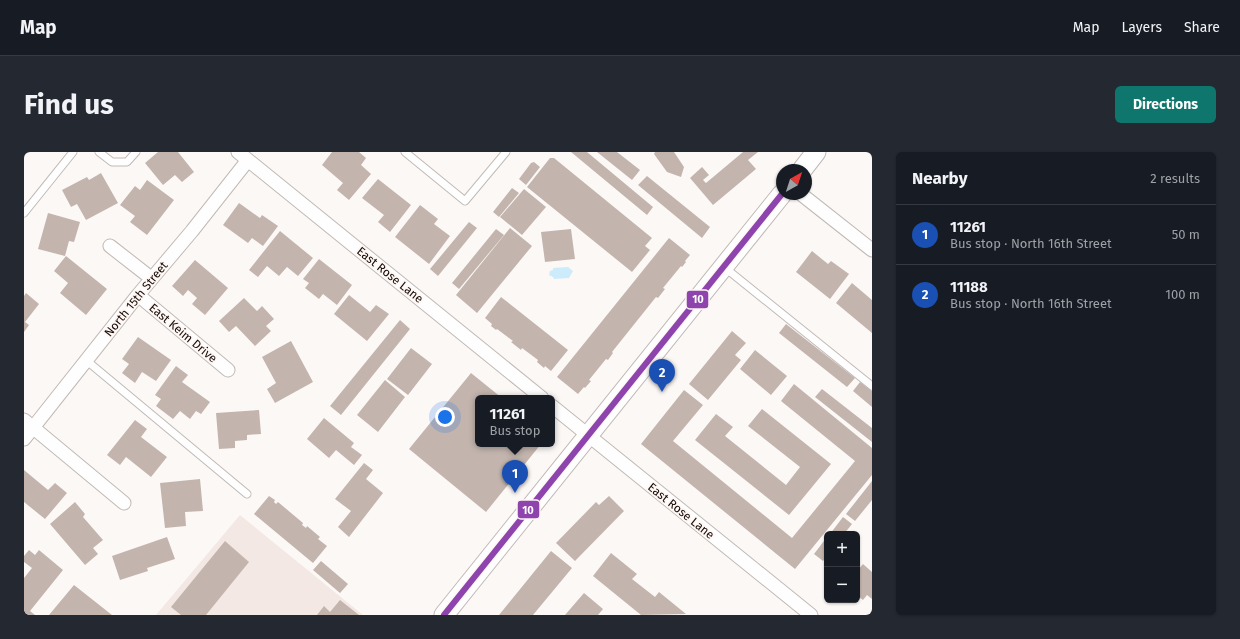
<!DOCTYPE html>
<meta charset="utf-8">
<style>
body{margin:0;font-family:"Fira Sans",sans-serif;background:#242831;color:#f1f3f6}
.controls{position:absolute;right:12px;bottom:12px;display:grid;overflow:hidden;border-radius:6px;box-shadow:0 1px 3px #0004}
.controls button{width:36px;height:36px;display:grid;place-items:center;padding:0;border:0;border-bottom:1px solid #363941;background:#171b24;color:#f1f3f6;font:20px sans-serif}
.compass{position:absolute;left:752px;top:12px;width:36px;height:36px;border-radius:50%;background:#171b24;box-shadow:0 1px 3px #0004;rotate:39deg}
.you{position:absolute;left:421px;top:265px;width:14px;height:14px;margin:-10px;border:3px solid #fff;border-radius:50%;background:#1a73e8;box-shadow:0 0 0 6px #1a73e833}
.badge{display:grid;place-items:center;width:26px;height:26px;border-radius:50%;background:#0f766e;color:#fff;font-size:13px;font-weight:700}
.pin{position:absolute;translate:-50% -33px;filter:drop-shadow(0 1px 2px #0008)}
.pin::after{content:'';position:absolute;top:21px;width:14px;height:12px;background:inherit;clip-path:polygon(0 0,100% 0,50% 100%)}
.popup{position:absolute;left:451px;top:243px;width:80px;height:52px;box-sizing:border-box;display:grid;place-content:center;border-radius:6px;background:#171b24;filter:drop-shadow(0 1px 3px #0005);font-size:13px;white-space:nowrap;color:#9ea1a6}
.popup b{font-size:15px;color:#f1f3f6}
.popup::after{content:'';position:absolute;left:50%;top:100%;margin-left:-8px;border:8px solid transparent;border-top-color:#171b24}
.list{margin:0;padding:0;list-style:none}
h2{display:flex;justify-content:space-between;align-items:center;height:52px;margin:0;padding:0 16px;font-size:17px}
h2 small{font-size:13px;font-weight:400;color:#9ea1a6}
.list li{display:grid;grid-template-columns:26px 1fr auto;gap:12px;align-items:center;box-sizing:border-box;height:60px;padding:0 16px;border-top:1px solid #363941}
.list b{display:block;font-size:15px;white-space:nowrap}
.list p{margin:0;font-size:13px;white-space:nowrap;color:#9ea1a6}
.list em{font-size:13px;font-style:normal;color:#9ea1a6}
.map{position:relative;flex:none;width:848px;height:463px;overflow:hidden;border-radius:6px}
header{display:flex;align-items:center;gap:24px;box-sizing:border-box;height:56px;padding:0 20px;background:#171b24;border-bottom:1px solid #363941}
header strong{font-size:19px}
nav{display:flex;gap:22px;margin-inline-start:auto;font-size:14px}
.intro{display:flex;align-items:center;justify-content:space-between;box-sizing:border-box;height:96px;padding:0 24px}
h1{margin:0;font-size:28px}
.button{padding:10px 18px;border-radius:6px;background:#0f766e;color:#fff;font-size:14px;font-weight:700}
main{display:flex;gap:24px;padding:0 24px}
aside{flex:1;background:#171b24;border-radius:6px;box-shadow:0 1px 3px #0004}
.map>svg:first-child{display:block}
.built{fill:#f3e8e3}
.water{fill:#cdecfb}
.building{fill:#c3b5ae}
.lines{fill:none;stroke-linecap:round;stroke-linejoin:round}
.lane-casing{stroke:#c1bab6;stroke-width:9}
.street-casing{stroke:#c1bab6;stroke-width:15}
.secondary-casing{stroke:#c1bab6;stroke-width:21}
.lane{stroke:#fffefe;stroke-width:7}
.street{stroke:#fffefe;stroke-width:13}
.secondary{stroke:#fffefe;stroke-width:19}
.bus-1-casing{stroke:#fef7f4;stroke-width:9}
.bus-1{stroke:#8e44ad;stroke-width:6}
.labels{text-anchor:middle;dominant-baseline:central;stroke-width:3.5;stroke-linejoin:round;paint-order:stroke}
.street-label{font-size:12px;fill:#130905;stroke:#fef7f4}
.line-badge{stroke:#fef7f4;stroke-width:1.5}
.badge-label{font-size:11px;text-anchor:middle;font-weight:bold;fill:#fff}
</style>
<header>
<strong>Map</strong>
<nav><a>Map</a><a>Layers</a><a>Share</a></nav>
</header>
<div class="intro"><h1>Find us</h1><a class="button">Directions</a></div>
<main>
<div class="map">
<svg width="848" height="463" viewBox="0 0 848 463">
<rect width="100%" height="100%" fill="#fcf8f6"/>
<path class="built" d="M216,363L339,463H132Z"/>
<path class="water" d="M544,115L549,119L545,126L530,127L529,125L525,123L526,119L529,118V116Z"/>
<path class="building" d="M134,0H154L170,20L158,30L151,23L139,33L121,11Z
M308,0H335L342,6L337,13L347,22L325,48L313,38L319,31L298,13Z
M547,0H563L629,55L623,63Z
M573,0H593L616,18L608,28Z
M631,0H650L660,15L657,25L643,20L630,2Z
M719,0H734L724,8L732,17L689,53L666,26L678,15L685,23L679,28L682,31Z
M526,6H530L628,86L621,94L626,98L608,120L503,35Z
M510,10L516,15L502,33L495,27L507,11Z
M77,21L94,51L62,68L53,52L47,55L38,38L63,25L65,28Z
M623,24L686,75L678,86L614,33Z
M354,27L387,53L366,80L354,70L360,63L338,46Z
M123,28L150,48L123,83L106,70L111,64L96,53L111,34L116,38Z
M488,36L495,41L475,65L469,60Z
M500,37L522,55L498,83L476,65Z
M215,51L236,66L238,63L254,74L239,94L228,86L224,91L199,73Z
M396,53L414,67L410,72L426,84L405,112L371,85Z
M24,61L56,70L50,90L45,89L41,104L14,97Z
M445,70L453,76L414,124L406,117Z
M486,76L508,94L453,161L432,143Z
M472,77L480,83L435,137L428,131Z
M547,77L551,107L521,110L517,80Z
M256,79L289,106L274,124L263,115L255,124L243,114L234,125L225,118Z
M645,86L666,103L661,109L662,110L658,115L657,114L639,136L641,137L634,146L632,145L588,200L589,201L584,208L582,207L565,228L567,229L561,236L560,235L554,242L533,225Z
M788,99L804,112L807,109L825,122L806,147L772,120Z
M42,104L83,137L62,163L36,141L44,131L30,119Z
M295,107L328,133L313,153L299,142L295,147L281,136L285,131L279,127Z
M171,108L204,136L181,163L168,152L173,146L164,138L159,144L148,134Z
M828,131L848,148V181L812,151Z
M2,141L15,152L1,170L5,173L0,180V144Z
M325,143L346,160L352,153L365,162L343,189L310,162Z
M477,145L544,198L527,219L521,214L520,216L513,210L514,208L498,196L497,198L487,190L489,189L473,177L472,178L467,174L468,172L461,166Z
M220,146L233,159L238,154L250,167L242,174L247,179L231,194L212,174L205,180L195,169Z
M376,168L386,177L317,263L306,254Z
M762,172L831,226L823,235L755,181Z
M708,179L722,191L711,203L717,208L684,248L665,232Z
M114,185L147,208L132,229L118,220L111,231L98,221L105,212L98,207Z
M267,189L289,230L251,251L243,237L252,231L238,205Z
M387,196L408,212L384,243L363,227Z
M731,198L763,224L747,243L716,217Z
M152,214L164,223L158,230L186,250L177,262L172,259L166,267L156,259L149,267L132,254L137,247L131,243Z
M447,221L478,246H454V292H517L462,360L385,297Z
M361,228L381,245L354,280L333,263Z
M836,230L848,239V255L829,239Z
M770,232L848,296V323L771,417L617,292L660,238L679,253L649,289L768,386L831,309L757,249Z
M798,237L848,276V290L791,245Z
M738,257L807,312L765,363L671,288L692,262L709,275L701,284L762,333L776,315L724,274Z
M235,258L237,282L223,283V288L211,289V296L195,297L192,261Z
M300,266L330,291L327,295L338,303L330,313L312,298L305,306L283,287Z
M111,268L123,277L117,285L143,305L127,325L102,305L96,313L83,303Z
M340,311L349,318L342,327L359,341L325,385L314,375L327,359L311,347Z
M0,318L24,338L31,331L43,341L21,367L0,350Z
M176,327L179,359L161,360L162,374L141,376L136,331Z
M848,329V348L831,369L822,362Z
M245,344L251,348L250,350L252,352L254,350L279,371L278,373L282,376L283,374L296,385L294,387L303,394L289,411L230,362Z
M585,344L600,359L551,409L532,391L572,350L575,353Z
M51,350L61,362L59,365L79,388L69,396L74,402L61,413L26,372Z
M819,365L828,372L820,382H806Z
M143,385L151,407L123,416L124,419L96,428L88,404Z
M803,385V404L799,409L790,402Z
M201,389L225,410L182,463H157L147,455Z
M5,398L11,403L15,398L39,418L6,459L11,463H0V426L8,416L0,410V404Z
M527,399L548,416L509,463H475Z
M587,401L613,422L608,427L631,445L635,440L662,462L617,463L569,424Z
M297,409L324,432L316,441L289,418Z
M839,412L848,420V447L843,443L839,448L833,443V419Z
M50,433L88,463H25Z
M560,441L579,457L574,463H541Z
M316,448L335,463H293L300,454L306,460Z"/>
<g class="lines">
<defs>
<path id="lane" d="M75,0L88,10H103L112,0
M381,0L441,49L482,0
M0,61L49,0
M700,115L848,234
M63,209L223,342"/>
<path id="street" d="M214,0L518,246
M777,42L848,98
M86,94L127,126
M114,143L204,218
M528,254L787,463
M0,268L100,351
M0,287L114,143L168,79L224,8"/>
<path id="secondary" d="M778,18L792,0
M420,463L758,42"/>
</defs>
<use href="#lane" class="lane-casing"/>
<use href="#street" class="street-casing"/>
<use href="#secondary" class="secondary-casing"/>
<use href="#lane" class="lane"/>
<use href="#street" class="street"/>
<use href="#secondary" class="secondary"/>
<defs>
<path id="bus-1" d="M420,463L758,42"/>
</defs>
<use href="#bus-1" class="bus-1-casing"/>
<use href="#bus-1" class="bus-1"/>
</g>
<g class="labels">
<g class="street-label">
<text transform="translate(366 123) rotate(39)">East Rose Lane</text>
<text transform="translate(112 147) rotate(-51)">North 15th Street</text>
<text transform="translate(159 181) rotate(40)">East Keim Drive</text>
<text transform="translate(657 359) rotate(39)">East Rose Lane</text>
</g>
</g>
<g class="line-badge">
<rect x="662" y="138" width="23" height="19" rx="4" fill="#8e44ad"/>
<rect x="493" y="348" width="23" height="19" rx="4" fill="#8e44ad"/>
</g>
<g class="badge-label">
<text x="674" y="151">10</text>
<text x="504" y="362">10</text>
</g>
</svg>
<div class="controls">
<button>+</button>
<button>−</button>
</div>
<svg class="compass" viewBox="-18 -18 36 36"><path d="M0-13l5 13h-10z" fill="#e53935"/><path d="M0 13l5-13h-10z" fill="#9ea1a6"/></svg>
<div class="you"></div>
<div class="pin badge" style="left:491px;top:341px;background:#1a4fb4">1</div>
<div class="popup"><b>11261</b>Bus stop</div>
<div class="pin badge" style="left:638px;top:240px;background:#1a4fb4">2</div>
</div>
<aside>
<h2>Nearby<small>2 results</small></h2>
<ul class="list">
<li><span class="badge" style="background:#1a4fb4">1</span><div><b>11261</b><p>Bus stop · North 16th Street</p></div><em>50 m</em></li>
<li><span class="badge" style="background:#1a4fb4">2</span><div><b>11188</b><p>Bus stop · North 16th Street</p></div><em>100 m</em></li>
</ul>
</aside>
</main>
